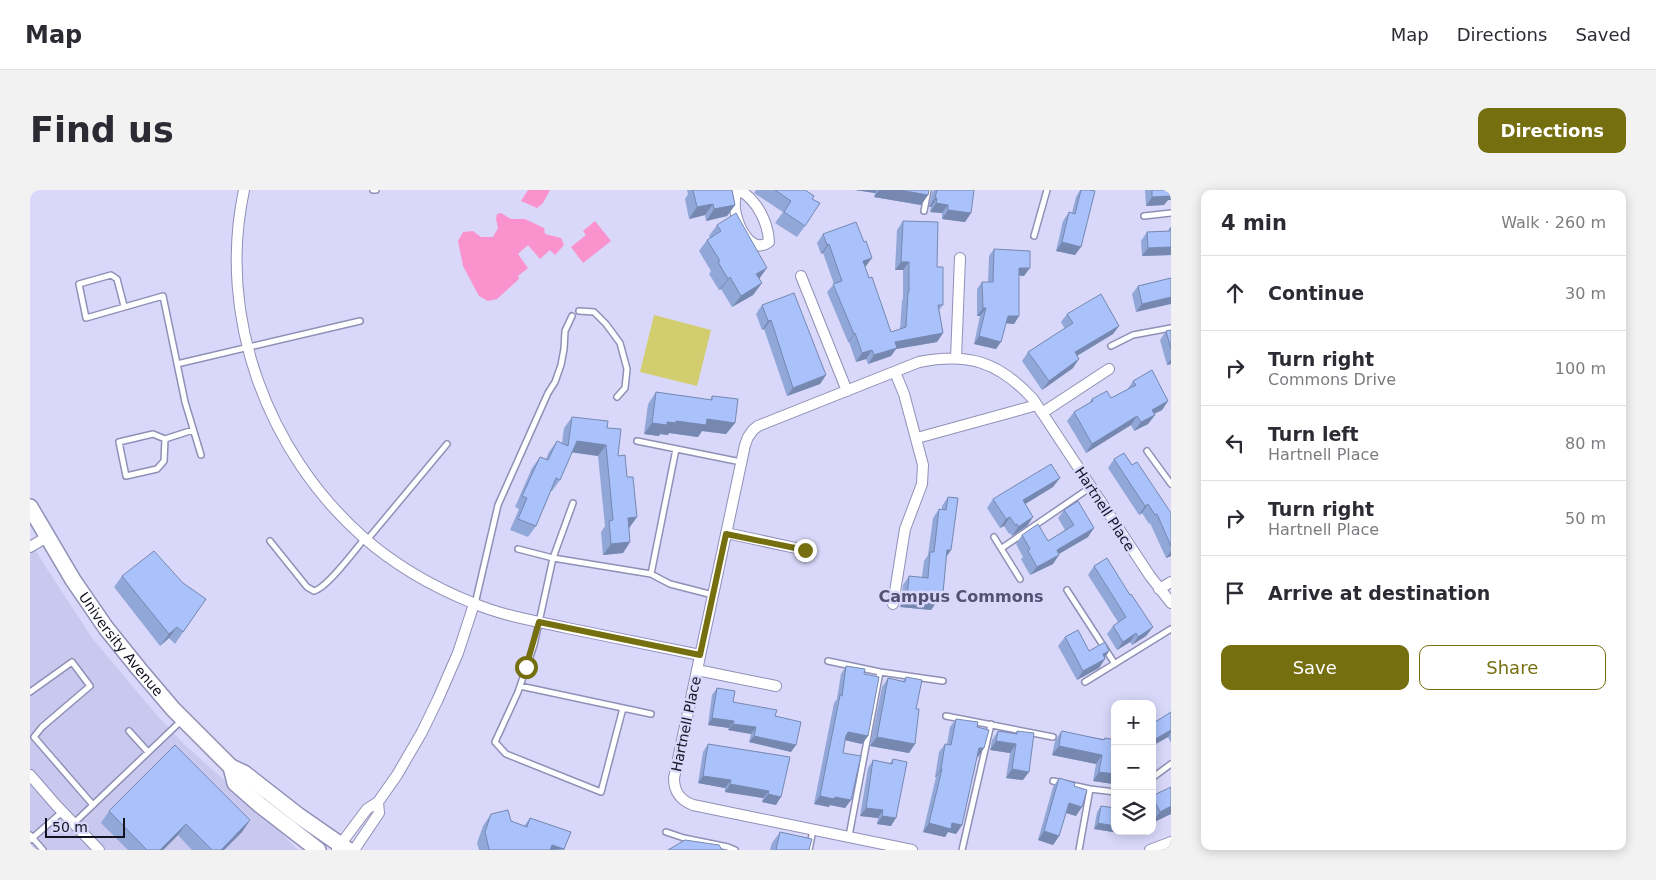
<!DOCTYPE html>
<meta charset="utf-8">
<style>
body{margin:0;font-family:"DejaVu Sans",sans-serif;background:#f2f2f3;color:#2b2b33}
.controls{position:absolute;right:15px;bottom:15px;display:grid;overflow:hidden;border-radius:10px;box-shadow:0 2px 12px #0003}
.controls button{width:45px;height:45px;display:grid;place-items:center;padding:0;border:0;border-bottom:1px solid #e1e1e2;background:#fff;color:#2b2b33;font:25px sans-serif}
.scale{position:absolute;left:15px;bottom:12px;width:80px;box-sizing:border-box;padding-left:5px;border:2px solid #141322;border-top:0;font-size:14px;line-height:18px;white-space:nowrap;color:#141322;-webkit-text-stroke:4px #d9d8fa;paint-order:stroke}
.stop{position:absolute;width:15px;height:15px;margin:-11px;border:4px solid #756f10;border-radius:50%;background:#fff}
.stop.end{background:#756f10;border-color:#fff;box-shadow:0 1px 5px #0008}
.list{margin:0;padding:0;list-style:none}
h2{display:flex;justify-content:space-between;align-items:center;height:65px;margin:0;padding:0 20px;font-size:21px}
h2 small{font-size:16px;font-weight:400;color:#7c7c81}
.list li{display:grid;grid-template-columns:32px 1fr auto;gap:15px;align-items:center;box-sizing:border-box;height:75px;padding:0 20px;border-top:1px solid #e1e1e2}
.list b{display:block;font-size:19px;white-space:nowrap}
.list p{margin:0;font-size:16px;white-space:nowrap;color:#7c7c81}
.list em{font-size:16px;font-style:normal;color:#7c7c81}
.actions{display:flex;gap:10px;padding:15px 20px}
.actions a{flex:1;padding:11px 0;border:1px solid #756f10;border-radius:10px;text-align:center;font-size:18px;color:#756f10}
.actions .main{background:#756f10;color:#fff}
.icon{flex:none;width:28px;height:28px;fill:none;stroke:currentColor;stroke-width:2;stroke-linecap:round;stroke-linejoin:round}
.map{position:relative;flex:none;width:1141px;height:660px;overflow:hidden;border-radius:10px}
header{display:flex;align-items:center;gap:30px;box-sizing:border-box;height:70px;padding:0 25px;background:#fff;border-bottom:1px solid #e1e1e2}
header strong{font-size:24px}
nav{display:flex;gap:28px;margin-inline-start:auto;font-size:18px}
.intro{display:flex;align-items:center;justify-content:space-between;box-sizing:border-box;height:120px;padding:0 30px}
h1{margin:0;font-size:35px}
.button{padding:12px 22px;border-radius:10px;background:#756f10;color:#fff;font-size:18px;font-weight:700}
main{display:flex;gap:30px;padding:0 30px}
aside{flex:1;background:#fff;border-radius:10px;box-shadow:0 2px 12px #0003}
.map>svg:first-child{display:block}
.built{fill:#c9c8ee}
.green{fill:#d2cd6e}
.water{fill:#fa93cd}
.lines{fill:none;stroke-linecap:round;stroke-linejoin:round}
.lane-casing{stroke:#908fb6;stroke-width:8}
.street-casing{stroke:#908fb6;stroke-width:12}
.secondary-casing{stroke:#908fb6;stroke-width:18}
.lane{stroke:#fff;stroke-width:5}
.street{stroke:#fff;stroke-width:10}
.secondary{stroke:#fff;stroke-width:15}
.wall{fill:#91a7d8}
.shaded-wall{fill:#7688b0}
.building{fill:#a9c2fb;stroke:#7688b0}
.route{stroke:#756f10;stroke-width:6}
.labels{text-anchor:middle;dominant-baseline:central;stroke-width:5;stroke-linejoin:round;paint-order:stroke}
.street-label{font-size:14px;fill:#141322;stroke:#d9d8fa}
.quarter-label{font-size:16px;font-weight:bold;fill:#535275;stroke:#d9d8fa}
</style>
<header>
<strong>Map</strong>
<nav><a>Map</a><a>Directions</a><a>Saved</a></nav>
</header>
<div class="intro"><h1>Find us</h1><a class="button">Directions</a></div>
<main>
<div class="map">
<svg width="1141" height="660" viewBox="0 0 1141 660">
<rect width="100%" height="100%" fill="#d9d8fa"/>
<path class="built" d="M0,349L10,368L62,448L126,524L155,555L235,627L268,660H0Z"/>
<path class="green" d="M624,125L681,140L667,196L610,182Z"/>
<path class="water" d="M498,0H520L513,13L507,18L491,11Z
M471,23L481,29H495L514,38L515,44L531,48L534,55L525,65L520,60L510,69L498,55L488,64L498,78L488,86L489,89L467,109L458,111L449,106L433,76L428,51L433,42L443,41L451,47H463L468,38L466,29L467,24Z
M565,31L581,51L553,73L541,57L556,45L553,41Z"/>
<g class="lines">
<defs>
<path id="lane" d="M343,0H346
M894,21L898,0
M1114,26L1141,23
M1004,46L1017,0
M94,116L87,89L81,85L49,94L56,128L133,106L155,212L171,265
M549,121L564,122L576,134L590,153L597,179L595,198L587,207
M1081,156L1103,145L1141,138
M147,174L330,131
M135,249L134,271L127,279L96,286L89,252L123,244L135,249L163,240
M607,251L711,272
M1117,261L1141,294
M543,313L523,368L504,455L488,502L465,552L476,564L571,602L593,518
M964,347L990,389
M337,350L417,254
M240,351L277,397L284,401C297,398 325,360 335,348
M972,358L1061,297
M488,359L523,368L621,384L640,394L683,405
M621,384L646,259
M1037,400L1085,474
M445,414L468,315L518,203L525,192L531,175L534,159L535,141L542,126
M798,471L850,482L913,491
M1055,492L1141,439
M490,496L621,524
M0,502L42,472L60,496L12,537L4,547L63,615
M916,526L1023,547
M99,541L118,562
M1122,588L1141,574
M1023,591L1060,599L1049,660
M1060,599L1085,602
M43,634L152,530
M636,642L654,648L698,657L705,660
M0,645L13,660
M819,646L850,482
M0,650L32,622
M779,660L783,640
M932,660L961,534"/>
<path id="street" d="M214,0C187,127 237,262 333,347C366,376 403,397 443,413C473,426 506,431 537,438C582,447 626,456 670,465
M707,0C705,7 704,17 706,24C709,38 722,65 739,52C738,32 727,10 709,0
M771,86L817,201
M926,168L930,68
M1012,223L1079,179
M887,248L1007,215
M696,343L775,360
M0,357L17,347
M1129,399L1141,392
M863,414L875,339L892,294L893,275L874,204L865,182
M667,480L746,496
M0,585L26,615L69,660
M307,659L337,619L348,612L367,585L392,542L408,509L428,463L444,414
M324,660L349,623L348,612
M882,660L663,615C650,610 644,602 644,588L715,255L718,247L723,240L728,236L889,172C938,162 969,172 1003,209L1120,386L1141,413
M1120,660L1141,652"/>
<g id="secondary">
<path id="s1" d="M0,317L43,390L76,438L109,479L143,519L201,577L214,583L269,626L318,660"/>
<path d="M201,577L205,593L230,615L288,660"/>
</g>
</defs>
<use href="#lane" class="lane-casing"/>
<use href="#street" class="street-casing"/>
<use href="#secondary" class="secondary-casing"/>
<use href="#lane" class="lane"/>
<use href="#street" class="street"/>
<use href="#secondary" class="secondary"/>
</g>
<path class="wall" d="M657,0H702L705,15L697,26L676,31L675,25L659,29L655,9L658,4Z
M726,0H775L782,9L775,36L767,47L745,33L753,22L724,3Z
M825,0H899L898,5L891,15L844,7L845,3Z
M904,0H944L941,23L935,32L912,29V23L900,22L901,17H899L902,2Z
M1050,0H1059L1045,65L1026,61L1033,31L1039,22L1042,23L1046,7Z
M1115,0H1141L1138,10L1134,15L1116,16Z
M873,31L907,77L913,115L909,120L913,143L907,152L866,159L861,166L838,174L836,169L826,172L819,152H818L797,102L804,94L793,63L791,64L787,53L793,44L836,76L835,77L839,88L861,142L870,139L872,111L873,109V80H865L867,40Z
M687,35L732,93L723,105L702,117L691,99L689,100L679,84L681,81L669,61L677,50L680,48L679,46Z
M1140,38L1141,65L1112,66L1111,51L1117,42L1138,41Z
M964,59L994,86L989,85V126L984,134L976,133L966,159L944,154L950,126H947V99L952,92H958L959,66Z
M1141,88L1106,122L1102,104L1108,96Z
M732,115L796,185L790,194L757,206L734,139L732,140L726,124Z
M1037,124L1089,136L1083,144L1047,166L1043,178L1012,200L992,171L998,162L1035,139L1031,132Z
M1141,140V174L1137,175L1130,150L1136,141Z
M1103,191L1138,211L1132,220L1124,224L1125,225L1118,234L1104,241L1101,235L1056,263L1037,231L1044,222L1059,213L1062,209L1081,208L1097,200Z
M626,202L680,210L682,206L705,233L696,244L672,241L668,247L639,243L638,245L630,244L629,246L614,244L618,214Z
M542,227L577,238L597,287L607,327L599,338L600,352L593,363L573,365L571,342L575,336L568,266L542,262L530,290L522,301H521L506,336L498,347L480,340L489,319L485,317L502,278L510,267L516,269L519,262L527,251L532,253L534,238Z
M1084,269L1102,275L1141,323V366L1136,368L1120,333L1119,334L1112,323L1109,325L1078,278Z
M1023,297L995,314L1003,327L997,336L982,346L980,343L979,344L974,336L970,338L957,318L963,309Z
M918,307L916,368L913,403L901,420L870,417L873,395L879,386L892,387L894,371L898,365L903,328L909,319H912V316Z
M1034,320L1058,347L1029,364L1023,374L1000,385L991,369L993,367L986,354L992,345L1018,351L1035,340L1028,328Z
M1064,376L1100,405L1123,437L1116,446L1102,455L1100,452L1087,460L1077,444L1083,436L1088,432L1058,385Z
M92,386L153,393L176,409L145,454L139,448L130,456L84,397Z
M1035,447L1059,461H1079L1075,468L1069,478L1047,490L1028,456Z
M816,476L834,484L838,546L832,554L815,550L813,563L821,610L815,618L800,615L799,617L784,614L804,513L807,509L811,484Z
M876,487L886,519L879,563L840,556L852,497L858,488L873,491Z
M687,498L703,512L745,526L761,562L719,552L721,544L698,540L699,538L678,535L682,505Z
M1141,521V553L1138,547L1122,556V534L1140,523Z
M926,529L947,537L954,558L948,567H947L932,635L926,644L918,642L915,647L893,642L906,587H905L909,562L915,554H917L920,537Z
M968,541L985,544L987,541L993,590L976,588L980,563L960,560L962,550Z
M1031,542L1074,549L1075,548L1085,550V591L1083,594L1063,591L1066,574L1022,565L1025,551Z
M678,554L760,567L746,615L732,612L733,608L695,602V598L668,593L673,562Z
M863,569L861,636L847,634L848,628L830,626L838,578L843,570L860,573Z
M1029,588L1044,596L1046,626L1036,623L1029,646L1023,655L1008,650L1023,597Z
M1122,606L1141,624L1122,633Z
M1071,616L1089,643L1064,639L1067,622Z
M79,621L220,630L212,642L194,660H162L148,645L133,660H98L71,633Z
M461,624L494,636L500,628L541,642L534,660H449L447,653L453,636Z
M750,642L779,660H740L742,653Z"/>
<path class="shaded-wall" d="M825,0H847L845,3Z
M849,0H870L898,5L891,15L844,7Z
M1141,1V10H1138L1134,15L1116,16L1122,7Z
M905,8H907L901,17H899Z
M906,13L918,15L912,23L900,22Z
M683,14L675,25L659,29L667,17Z
M705,15L697,26L676,31L684,19Z
M918,20L941,23L935,32L912,29Z
M1032,52L1051,57L1045,65L1026,61Z
M799,54L793,63L791,64L797,55Z
M1141,57V65L1112,66L1118,58Z
M842,68L836,76L827,80L833,71Z
M871,72H879L873,80H865Z
M737,78L729,89L726,84Z
M989,78H1000L994,86L984,85Z
M700,87L691,99L689,100L698,89Z
M732,93L723,105L702,117L711,106Z
M1141,107V114L1106,122L1112,114Z
M953,118H956L950,126H947Z
M978,126H989L984,134L973,133Z
M741,130L734,139L732,140L738,131Z
M1089,136L1083,144L1038,171L1045,162Z
M825,143L819,152H818L824,144Z
M913,143L907,152L866,159L861,166L838,174L844,165L865,152Z
M949,146L971,152L966,159L944,154Z
M842,160L836,169L826,172L832,163Z
M1049,169L1043,178L1012,200L1019,191Z
M1141,169V174L1137,175Z
M796,185L790,194L757,206L763,198Z
M1138,211L1132,220L1115,228L1122,220Z
M1125,225L1118,234L1104,241L1111,232Z
M1107,226L1101,235L1056,263L1062,254Z
M677,229L705,233L696,244L672,241L668,247L639,243L638,245L630,244L629,246L614,244L622,233Z
M547,251L576,255L568,266L539,262Z
M1030,288L1023,297L987,319L993,310Z
M1118,314L1112,323L1109,325L1115,316Z
M607,327L599,338L598,328Z
M980,327L974,336L970,338L976,329Z
M1003,327L997,336L982,346L988,337Z
M1064,338L1058,347L1020,369L1027,360Z
M600,352L593,363L573,365L581,354Z
M917,360H921L915,369Z
M1141,361V366L1136,368Z
M1029,365L1023,374L1000,385L1007,377Z
M908,402L913,403L901,420L870,417L877,408Z
M147,437L139,448L130,456L139,444Z
M1123,437L1116,446L1102,455L1108,447Z
M1106,443L1100,452L1087,460L1093,452Z
M1079,461L1073,470V464Z
M1075,469L1069,478L1047,490L1053,481Z
M682,528L704,531L699,538L678,535Z
M703,534L726,537L721,544L698,540Z
M1141,540V542L1138,547L1122,556V551Z
M818,542L838,546L832,554L814,550L810,553Z
M724,546L766,555L761,562L719,552Z
M847,547L885,554L879,563L840,556Z
M966,551L986,554L980,563L960,560Z
M1029,556L1072,565L1066,574L1022,565Z
M949,558H954L948,567L944,566Z
M911,579H912L906,587H905Z
M982,579L999,582L993,590L976,588Z
M1069,582L1085,584V591L1083,594L1063,591Z
M673,586L701,590L695,598L668,593Z
M700,594L739,601L733,608L695,602Z
M738,604L751,607L746,615L732,612Z
M790,606L805,607L821,610L815,618L800,615L799,617L784,614Z
M1039,613L1052,617L1046,626L1033,622Z
M1141,616V624L1122,633L1130,622Z
M836,618L853,620L848,628L830,626Z
M852,626L866,628L861,636L847,634Z
M220,630L212,642L194,660H191Z
M899,633H922L932,635L926,644L918,642L915,647L893,642Z
M1068,633L1085,636V641H1090L1089,643L1064,639Z
M156,634L148,645L133,660H130Z
M1014,641L1029,646L1023,655L1008,650Z
M522,655L534,659L519,660Z"/>
<path class="building" d="M663,0H702L705,15L684,19L683,14L667,17Z
M745,0H775L784,6L782,9L790,13L775,36L754,22L761,11Z
M870,0H899L898,5Z
M907,0H944L941,23L918,20V15L906,13L907,8H905Z
M1051,0H1059L1065,1L1051,57L1032,52L1039,22L1045,24Z
M1122,0H1141V6L1122,7Z
M706,23L737,78L726,84L732,93L711,106L700,87L698,89L688,72L690,71L677,50L691,41L687,35Z
M873,31L908,32L907,77H913V115H908L913,143L865,152L867,158L844,165L842,160L832,163L825,143L824,144L803,94L812,91L799,54L797,55L793,44L826,32L834,52L836,51L842,68L833,71L839,88L842,87L861,142L876,137L878,102H879V72H871Z
M1140,38H1141V57L1118,58L1117,42L1140,41Z
M964,59L1000,61V78H989V126H978L971,152L949,146L956,118H953L952,92H963Z
M1141,88V107L1112,114L1108,96Z
M764,103L796,185L763,198L741,130L738,131L732,115Z
M1071,104L1089,136L1045,162L1049,169L1019,191L998,162L1043,133L1037,124Z
M1141,140V159L1136,141Z
M1122,180L1138,211L1122,220L1125,225L1111,232L1107,226L1062,254L1044,222L1063,211L1062,209L1077,201L1081,208L1106,195L1103,191Z
M626,202L682,210V206L708,209L705,233L677,229L676,235L646,231V233L637,232V235L622,233Z
M542,227L578,231L577,238L591,239L588,266L595,265L597,287H603L607,327L598,328L600,352L581,354L579,331L583,330L576,255L547,251L530,290L526,288L506,336L488,329L497,308L492,306L510,267L518,270L527,251L538,256Z
M1094,263L1102,275L1107,272L1141,323V356L1127,324L1125,325L1118,314L1115,316L1084,269Z
M1021,274L1030,288L993,310L1003,327L988,337L987,334L985,335L980,327L976,329L963,309Z
M918,307L928,308L921,360H917L913,403L908,402L907,411L877,408L879,386L898,388L900,362H904L909,319L916,320Z
M1048,311L1064,338L1027,360L1029,365L1007,377L998,361L1000,359L992,345L1008,334L1018,351L1044,335L1034,320Z
M124,361L153,393L176,409L153,442L147,437L139,444L92,386Z
M1077,368L1100,405L1101,404L1123,437L1108,447L1106,443L1093,452L1083,436L1096,427L1064,376Z
M1048,440L1059,461L1075,452L1079,461L1073,464L1075,469L1053,481L1035,447Z
M816,476L835,479L834,484L849,487L838,546L818,542L817,545H816L813,563L831,566L821,610L805,607L804,609L790,606L810,505L812,506Z
M876,487L892,490L886,519H889L885,554L847,547L858,488L875,492Z
M687,498L705,501L703,512L747,520L745,526L771,532L766,555L724,546L726,537L703,534L704,531L682,528Z
M1141,522V540L1122,551V534Z
M926,529L948,532L947,537L959,540L954,558H949L932,635L922,633L921,639L899,633L912,579H911L915,554L921,555Z
M968,541L987,544V541L1004,543L999,582L982,579L986,554L966,551Z
M1032,541L1074,550L1075,548L1085,550V584L1069,582L1072,565L1029,556L1031,542Z
M678,554L760,567L751,607L738,604L739,601L700,594L701,590L673,586Z
M145,555L220,630L191,660H182L156,634L130,660H117L79,621Z
M863,569L877,572L866,628L852,626L853,620L836,618L843,570L862,574Z
M1029,588L1045,593L1044,596L1057,600L1052,617L1039,613L1029,646L1014,641Z
M1141,597V616L1130,622L1122,606Z
M1071,616L1085,618V636L1068,633Z
M478,620L481,631L497,637L500,628L541,642L534,659L522,655L520,660H459V659L455,642L461,624Z
M750,642L782,649L779,660H746Z
M655,650L689,655L692,660H638Z"/>
<g class="lines">
<path class="route" d="M496,477L509,432L670,465L696,344L775,360"/>
</g>
<g class="labels">
<g class="street-label">
<text transform="translate(1075 319) rotate(57)">Hartnell Place</text>
<text stroke="none"><textPath href="#s1" startOffset="165">University Avenue</textPath></text>
<text transform="translate(656 534) rotate(-78)">Hartnell Place</text>
</g>
<g class="quarter-label">
<text x="931" y="406">Campus Commons</text>
</g>
</g>
</svg>
<div class="controls">
<button>+</button>
<button>−</button>
<button><svg class="icon" aria-label="layers" viewBox="0 0 24 24"><path d="M12 4l9 5-9 5-9-5zM3 14l9 5 9-5"/></svg></button>
</div>
<div class="scale">50 m</div>
<div class="stop" style="left:496px;top:477px"></div>
<div class="stop end" style="left:775px;top:360px"></div>
</div>
<aside>
<h2>4 min<small>Walk · 260 m</small></h2>
<ul class="list">
<li><svg class="icon" aria-label="ahead" viewBox="0 0 24 24"><path d="M12 20V5M6 11l6-6 6 6"/></svg><div><b>Continue</b></div><em>30 m</em></li>
<li><svg class="icon" aria-label="right" viewBox="0 0 24 24"><path d="M7 20v-9h11M14 6l5 5-5 5"/></svg><div><b>Turn right</b><p>Commons Drive</p></div><em>100 m</em></li>
<li><svg class="icon" aria-label="left" viewBox="0 0 24 24"><path d="M17 20v-9H6M10 6l-5 5 5 5"/></svg><div><b>Turn left</b><p>Hartnell Place</p></div><em>80 m</em></li>
<li><svg class="icon" aria-label="right" viewBox="0 0 24 24"><path d="M7 20v-9h11M14 6l5 5-5 5"/></svg><div><b>Turn right</b><p>Hartnell Place</p></div><em>50 m</em></li>
<li><svg class="icon" aria-label="arrive" viewBox="0 0 24 24"><path d="M6 21V4h12l-3 4 3 4H6"/></svg><div><b>Arrive at destination</b></div></li>
</ul>
<div class="actions"><a class="main">Save</a><a>Share</a></div>
</aside>
</main>
